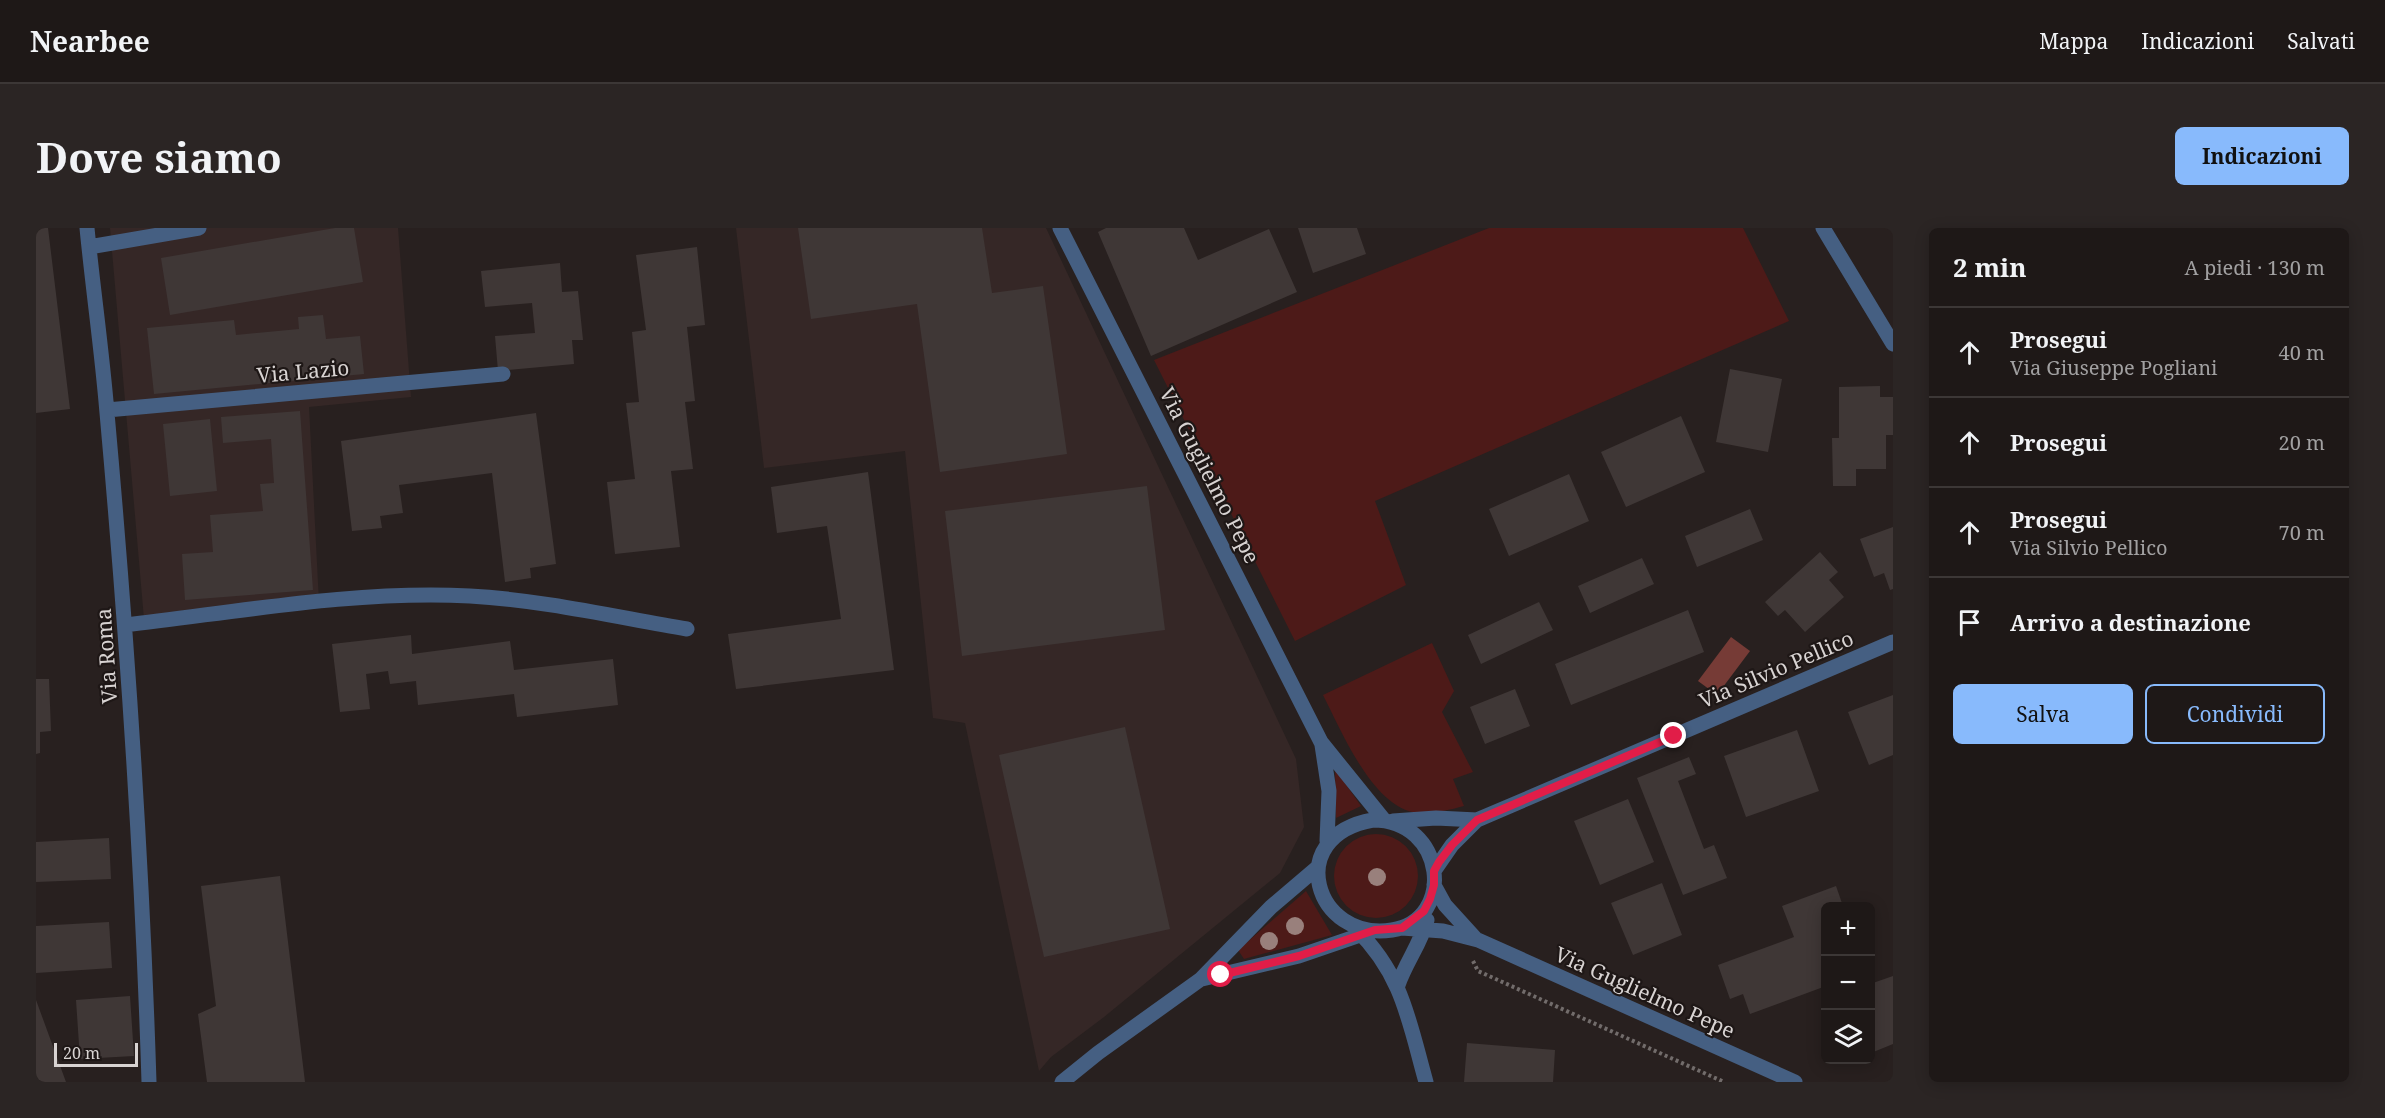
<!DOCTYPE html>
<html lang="it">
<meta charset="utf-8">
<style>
body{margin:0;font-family:"Noto Serif",serif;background:#2b2524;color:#f1f3f6}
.controls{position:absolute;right:18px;bottom:18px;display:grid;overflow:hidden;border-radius:9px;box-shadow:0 3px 15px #0003}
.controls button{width:54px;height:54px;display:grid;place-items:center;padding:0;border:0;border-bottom:2px solid #3c3736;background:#1e1817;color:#f1f3f6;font:30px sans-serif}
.scale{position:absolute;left:18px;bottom:15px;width:84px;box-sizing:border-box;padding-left:6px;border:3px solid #d8d3d2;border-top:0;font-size:16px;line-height:21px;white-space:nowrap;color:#d8d3d2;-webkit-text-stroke:4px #1e1716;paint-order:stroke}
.stop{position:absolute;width:18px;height:18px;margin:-14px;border:4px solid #e11d48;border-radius:50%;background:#fff}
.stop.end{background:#e11d48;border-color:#fff;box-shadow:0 2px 6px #0008}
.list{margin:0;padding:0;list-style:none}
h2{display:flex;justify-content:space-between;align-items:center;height:78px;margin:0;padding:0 24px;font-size:26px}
h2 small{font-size:20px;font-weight:400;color:#a1a0a1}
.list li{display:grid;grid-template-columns:39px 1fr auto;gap:18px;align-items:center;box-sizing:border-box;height:90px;padding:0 24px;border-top:2px solid #3c3736}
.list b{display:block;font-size:22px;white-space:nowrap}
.list p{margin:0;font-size:20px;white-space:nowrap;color:#a1a0a1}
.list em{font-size:20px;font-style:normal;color:#a1a0a1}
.actions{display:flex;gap:12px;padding:18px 24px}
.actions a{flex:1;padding:14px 0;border:2px solid #88bafc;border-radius:9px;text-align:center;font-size:21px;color:#88bafc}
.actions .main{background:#88bafc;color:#111}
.icon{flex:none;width:33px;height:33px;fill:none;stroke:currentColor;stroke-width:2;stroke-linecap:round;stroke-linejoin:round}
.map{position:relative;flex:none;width:1857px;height:854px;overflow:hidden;border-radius:9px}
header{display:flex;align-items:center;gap:36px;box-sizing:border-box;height:84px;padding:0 30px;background:#1e1817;border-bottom:2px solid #3c3736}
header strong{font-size:28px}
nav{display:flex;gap:33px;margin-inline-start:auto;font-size:21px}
.intro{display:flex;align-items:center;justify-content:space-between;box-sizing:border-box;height:144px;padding:0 36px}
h1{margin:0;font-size:42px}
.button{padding:15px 27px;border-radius:9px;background:#88bafc;color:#111;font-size:21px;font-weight:700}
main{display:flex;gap:36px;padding:0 36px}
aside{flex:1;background:#1e1817;border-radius:9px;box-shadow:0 3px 15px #0003}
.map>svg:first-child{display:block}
.built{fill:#352726}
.green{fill:#4d1a18}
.water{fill:#763b36}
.building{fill:#3f3736}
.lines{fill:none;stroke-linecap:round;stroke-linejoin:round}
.path{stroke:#726c6b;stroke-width:4;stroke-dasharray:3 3;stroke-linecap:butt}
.minor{stroke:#455f82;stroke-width:15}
.tree{fill:#99807c}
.route{stroke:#e11d48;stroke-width:8}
.labels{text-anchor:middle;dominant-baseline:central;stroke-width:4.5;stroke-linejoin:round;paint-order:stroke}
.street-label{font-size:21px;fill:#d8d3d2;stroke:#1e1716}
</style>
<header>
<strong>Nearbee</strong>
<nav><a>Mappa</a><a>Indicazioni</a><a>Salvati</a></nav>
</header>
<div class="intro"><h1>Dove siamo</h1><a class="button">Indicazioni</a></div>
<main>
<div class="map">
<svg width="1857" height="854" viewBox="0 0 1857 854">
<rect width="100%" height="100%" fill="#28201f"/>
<path class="built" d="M74,0H362L375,169L273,179L283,374L108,391Z
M700,0H1010L1260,531L1268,599L1244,645L1068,789L1015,829L1003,843L929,495L897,490L869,223L728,240Z"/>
<path class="green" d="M1453,0H1707L1753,93L1339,273L1370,357L1259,413L1118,132Z
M1396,415L1418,463L1406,484L1437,544L1417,551L1428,578C1413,582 1397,586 1382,585C1337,581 1305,502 1287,467Z
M1299,541L1325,578L1300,590Z
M1298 648a42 42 0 1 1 84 0a42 42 0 1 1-84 0Z
M1270,663L1296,707L1208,731L1202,722Z"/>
<path class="water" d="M1695,409L1714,423L1681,467L1662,453Z"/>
<path class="building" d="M0,0H12L34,181L0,185Z
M299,0H318L327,54L134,87L125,30Z
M762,0H946L956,65L1007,58L1031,226L904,244L881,76L775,91Z
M1070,0H1148L1162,32L1233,1L1261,64L1115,128L1062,4Z
M1262,0H1321L1330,26L1277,45Z
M661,19L669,97L651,99L659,173L649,174L657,241L635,243L644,319L579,326L571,254L599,251L590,175L603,174L596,104L610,102L600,27Z
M524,35L526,64L542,63L547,112H536L538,136L462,143L459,108L499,105L496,75L449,79L445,43Z
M287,87L290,111L324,108L328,146L118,166L111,100L198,92L200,107L263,101L262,89Z
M1694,141L1746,151L1732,224L1680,214Z
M1844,158V169H1857V207H1850V241H1820V258H1797L1796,210H1803V159Z
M264,183L277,362L149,372L146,326L177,324L174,287L227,283L224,256L238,255L235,211L187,215L185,189Z
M500,185L520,336L494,340L495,350L469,354L456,245L363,257L367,285L344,288L346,300L316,303L305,213Z
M1645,188L1669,244L1590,279L1565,224Z
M174,191L181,263L134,268L127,196Z
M832,244L858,442L700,461L692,406L805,391L791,298L741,305L735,259Z
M1533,246L1553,293L1473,328L1453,281Z
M1111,258L1129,402L926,428L909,283Z
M1714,281L1727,312L1661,339L1649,308Z
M1857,299V361L1854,362L1848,345L1838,349L1824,311Z
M1784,324L1802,344L1793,352L1808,369L1769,404L1749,382L1742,388L1729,374Z
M1606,330L1618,356L1554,385L1542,358Z
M1503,374L1517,402L1445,436L1432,407Z
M1652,382L1668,424L1535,477L1519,436Z
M375,407L376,426L474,413L478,442L577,431L582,477L481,489L478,466L382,477L380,453L354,456L352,443L330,446L334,481L304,484L296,416Z
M0,451H13L15,503L4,504V525L0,526Z
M1479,461L1494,498L1449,516L1434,479Z
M1857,467V527L1833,537L1812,484Z
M1089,499L1134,701L1008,729L963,527Z
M1761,502L1783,563L1710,589L1688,528Z
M1653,529L1660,546L1642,553L1668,621L1678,617L1691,650L1647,667L1601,550Z
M1592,571L1618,634L1564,657L1538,593Z
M73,610L75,651L0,654V614Z
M244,648L269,854H171L162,786L180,778L165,658Z
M1626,655L1646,707L1597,727L1575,675Z
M1800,658L1807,678H1790V758L1714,786L1707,766L1694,771L1682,737L1758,709L1746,678Z
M73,694L76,740L0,745V698Z
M1857,748V816L1835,825L1834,756Z
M94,768L98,828L44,831L40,772Z
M0,772L30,854H0Z
M1431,815L1519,822L1517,854H1428Z"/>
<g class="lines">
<path class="path" d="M1437,733L1442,743L1688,854"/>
<path class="minor" d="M51,0C57,62 66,123 71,185C91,407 106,630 113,854
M1024,0L1285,514L1348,592
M1787,0L1857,116
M53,19L163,0
M71,182L467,146
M89,397C202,384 320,362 434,368C507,372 580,389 651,401
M1286,517L1293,563L1291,613
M1337,592C1410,592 1420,692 1356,702C1279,714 1246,608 1337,592Z
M1357,593L1400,590L1441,592
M1398,643L1416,617L1441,592L1857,414
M1398,657L1409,677L1439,710
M1366,700L1407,703L1442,712L1759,854
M1320,701C1367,747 1373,794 1390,854
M1166,751L1263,728L1336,703
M1362,757C1370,734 1385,715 1391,692
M1026,854L1062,825L1165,751L1235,679L1282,639"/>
</g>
<g class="tree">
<circle cx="1341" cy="649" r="9"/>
<circle cx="1259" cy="698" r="9"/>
<circle cx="1233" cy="713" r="9"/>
</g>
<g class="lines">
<path class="route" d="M1185,747L1263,728L1339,702L1366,700L1388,683L1394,671L1398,657V643L1403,634L1416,617L1441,592L1638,508"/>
</g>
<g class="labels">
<g class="street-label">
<text transform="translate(267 143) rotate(-5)">Via Lazio</text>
<text transform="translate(1174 247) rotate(63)">Via Guglielmo Pepe</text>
<text transform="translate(70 428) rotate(-94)">Via Roma</text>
<text transform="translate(1740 441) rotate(-23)">Via Silvio Pellico</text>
<text transform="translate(1609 764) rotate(24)">Via Guglielmo Pepe</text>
</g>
</g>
</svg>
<div class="controls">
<button>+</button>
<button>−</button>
<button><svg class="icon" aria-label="layers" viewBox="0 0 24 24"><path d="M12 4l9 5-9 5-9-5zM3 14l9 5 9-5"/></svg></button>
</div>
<div class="scale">20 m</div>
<div class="stop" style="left:1185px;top:747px"></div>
<div class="stop end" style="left:1638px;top:508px"></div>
</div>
<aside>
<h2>2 min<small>A piedi · 130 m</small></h2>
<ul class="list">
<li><svg class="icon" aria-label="ahead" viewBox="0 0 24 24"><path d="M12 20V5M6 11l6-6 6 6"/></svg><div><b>Prosegui</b><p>Via Giuseppe Pogliani</p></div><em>40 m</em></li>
<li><svg class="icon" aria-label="ahead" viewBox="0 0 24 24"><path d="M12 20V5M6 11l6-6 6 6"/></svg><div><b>Prosegui</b></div><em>20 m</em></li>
<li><svg class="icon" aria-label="ahead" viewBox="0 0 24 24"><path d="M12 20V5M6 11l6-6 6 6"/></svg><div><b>Prosegui</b><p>Via Silvio Pellico</p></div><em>70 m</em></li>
<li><svg class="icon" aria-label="arrive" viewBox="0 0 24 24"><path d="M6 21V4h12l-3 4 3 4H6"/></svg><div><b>Arrivo a destinazione</b></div></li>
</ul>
<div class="actions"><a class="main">Salva</a><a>Condividi</a></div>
</aside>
</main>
